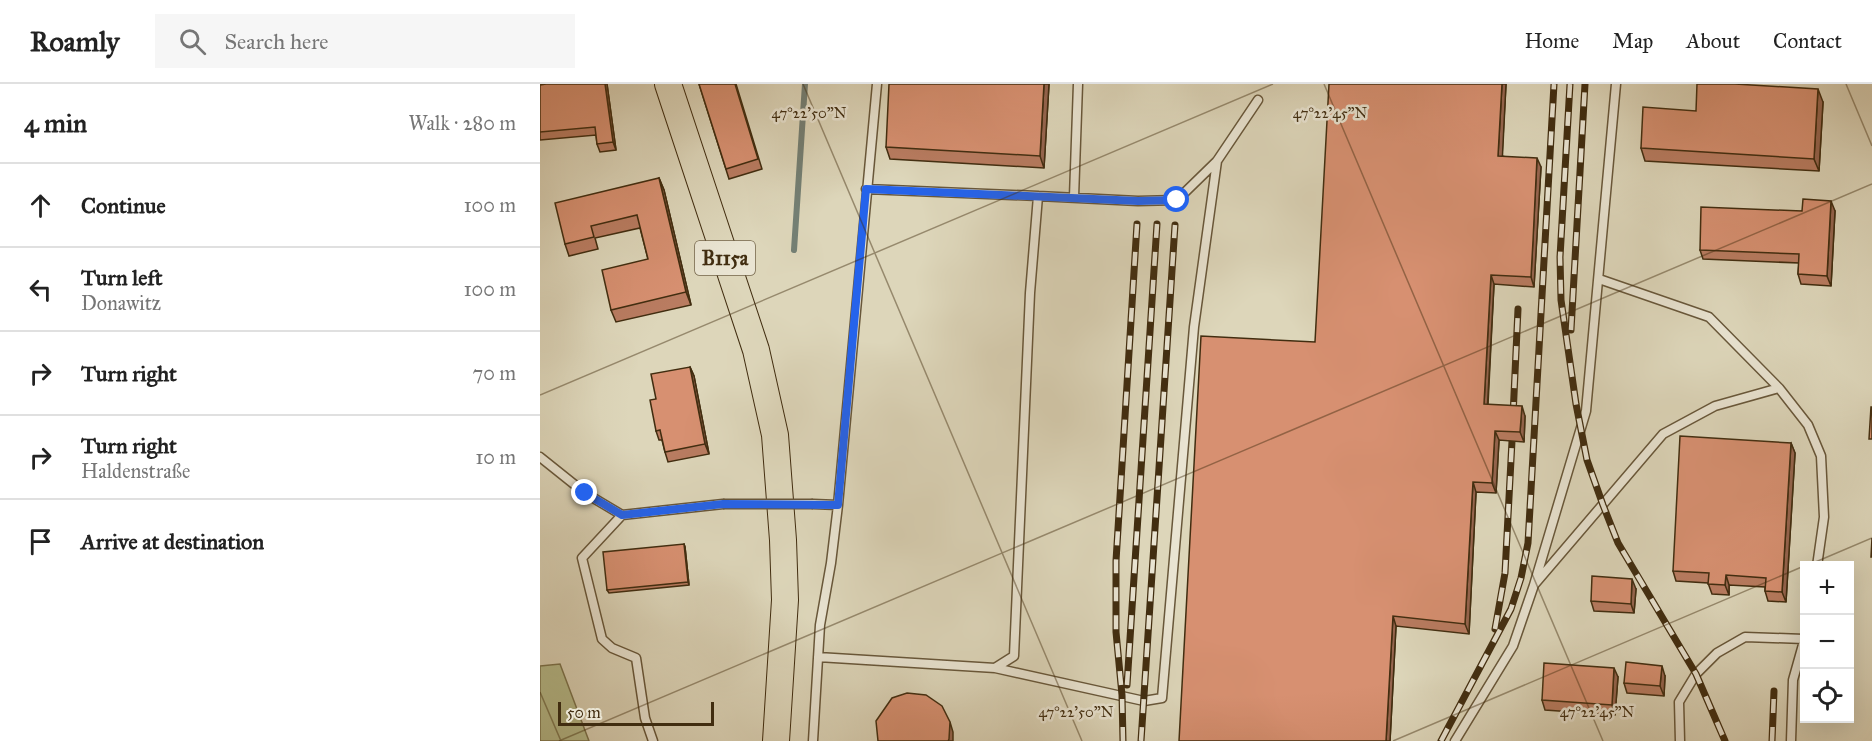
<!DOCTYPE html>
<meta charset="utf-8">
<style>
body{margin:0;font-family:"IM FELL Great Primer",serif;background:#f6f6f6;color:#222}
.controls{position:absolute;right:18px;bottom:18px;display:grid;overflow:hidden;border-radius:0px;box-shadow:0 6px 24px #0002}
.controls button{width:54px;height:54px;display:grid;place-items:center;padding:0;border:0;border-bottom:2px solid #e0e0e0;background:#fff;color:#222;font:30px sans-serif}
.scale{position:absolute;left:18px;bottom:15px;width:156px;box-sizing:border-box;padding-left:6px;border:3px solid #412d10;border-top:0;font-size:16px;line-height:21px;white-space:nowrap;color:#412d10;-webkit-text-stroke:4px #e9e4d2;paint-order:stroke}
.stop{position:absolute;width:18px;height:18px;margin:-14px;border:4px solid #2563eb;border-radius:50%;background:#fff}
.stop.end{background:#2563eb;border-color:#fff;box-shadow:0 2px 6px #0008}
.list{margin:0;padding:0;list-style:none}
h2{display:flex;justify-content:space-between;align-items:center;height:78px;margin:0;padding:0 24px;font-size:26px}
h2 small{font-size:20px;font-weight:400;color:#767676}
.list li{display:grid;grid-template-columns:39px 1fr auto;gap:18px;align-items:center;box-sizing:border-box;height:84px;padding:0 24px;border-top:2px solid #e0e0e0}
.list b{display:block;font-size:22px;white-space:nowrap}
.list p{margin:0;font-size:20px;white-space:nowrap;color:#767676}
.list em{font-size:20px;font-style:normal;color:#767676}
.icon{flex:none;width:33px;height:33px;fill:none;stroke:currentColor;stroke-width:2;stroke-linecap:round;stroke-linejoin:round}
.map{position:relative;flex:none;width:1332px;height:657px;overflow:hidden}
header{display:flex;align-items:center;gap:36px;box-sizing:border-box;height:84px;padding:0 30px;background:#fff;border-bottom:2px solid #e0e0e0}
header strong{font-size:28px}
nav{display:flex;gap:33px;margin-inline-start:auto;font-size:21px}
.search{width:420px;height:54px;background:#f6f6f6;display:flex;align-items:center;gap:15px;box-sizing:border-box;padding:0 21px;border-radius:0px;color:#767676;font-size:22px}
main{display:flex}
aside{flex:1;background:#fff}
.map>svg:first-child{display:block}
.green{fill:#b6bc8c;stroke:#7c744e;stroke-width:1.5}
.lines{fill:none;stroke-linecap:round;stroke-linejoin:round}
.stream{stroke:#748075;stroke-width:6}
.service-casing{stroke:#68573a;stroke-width:11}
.primary-casing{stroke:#412d10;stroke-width:28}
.service{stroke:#e9e4d2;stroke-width:8}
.primary{stroke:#ddd6ba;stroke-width:26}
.rail-casing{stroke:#412d10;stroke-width:7}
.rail{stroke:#e9e4d2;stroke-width:4.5;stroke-dasharray:14;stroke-linecap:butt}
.service-bridge-casing{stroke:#68573a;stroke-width:11;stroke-linecap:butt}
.service-bridge{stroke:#e9e4d2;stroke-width:8}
.wall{fill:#b97c61;stroke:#412d10;stroke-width:1.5}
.shaded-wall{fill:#96654f;stroke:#412d10;stroke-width:1.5}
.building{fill:#d79071;stroke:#412d10;stroke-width:1.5}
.route{stroke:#2563eb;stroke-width:8}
.ticks{fill:none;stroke:#412d10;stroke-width:1.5;stroke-opacity:0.45}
.labels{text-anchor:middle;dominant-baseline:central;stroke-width:5;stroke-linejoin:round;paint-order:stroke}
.shield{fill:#e9e4d2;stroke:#73644a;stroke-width:1.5}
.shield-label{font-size:20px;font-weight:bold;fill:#412d10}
.ticks-label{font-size:15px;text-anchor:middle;fill:#412d10;stroke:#e9e4d2;stroke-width:5;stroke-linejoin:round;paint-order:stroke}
</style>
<header>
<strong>Roamly</strong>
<div class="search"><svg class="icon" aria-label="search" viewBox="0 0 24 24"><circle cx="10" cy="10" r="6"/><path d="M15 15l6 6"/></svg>Search here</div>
<nav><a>Home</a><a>Map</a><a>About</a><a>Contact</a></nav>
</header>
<main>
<aside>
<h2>4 min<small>Walk · 280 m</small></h2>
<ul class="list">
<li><svg class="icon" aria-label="ahead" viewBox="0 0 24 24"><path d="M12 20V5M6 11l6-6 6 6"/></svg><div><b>Continue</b></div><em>100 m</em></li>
<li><svg class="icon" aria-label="left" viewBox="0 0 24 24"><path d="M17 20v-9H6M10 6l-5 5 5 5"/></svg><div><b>Turn left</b><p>Donawitz</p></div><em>100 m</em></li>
<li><svg class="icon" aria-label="right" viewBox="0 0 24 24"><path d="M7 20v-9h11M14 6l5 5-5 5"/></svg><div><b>Turn right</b></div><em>70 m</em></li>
<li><svg class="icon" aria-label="right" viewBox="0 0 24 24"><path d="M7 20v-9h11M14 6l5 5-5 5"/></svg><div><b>Turn right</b><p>Haldenstraße</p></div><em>10 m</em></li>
<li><svg class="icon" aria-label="arrive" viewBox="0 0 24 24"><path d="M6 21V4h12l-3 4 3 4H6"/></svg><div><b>Arrive at destination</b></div></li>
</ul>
</aside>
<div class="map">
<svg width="1332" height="657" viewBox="0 0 1332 657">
<rect width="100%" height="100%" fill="#ddd6ba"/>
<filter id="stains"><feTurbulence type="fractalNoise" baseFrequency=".00333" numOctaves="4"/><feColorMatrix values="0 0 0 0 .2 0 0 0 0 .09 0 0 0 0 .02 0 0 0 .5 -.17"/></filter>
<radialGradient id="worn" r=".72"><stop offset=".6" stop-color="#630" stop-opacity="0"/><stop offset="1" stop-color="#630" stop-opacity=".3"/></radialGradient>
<path class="green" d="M20,580L49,657H0V582Z"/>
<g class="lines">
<path class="stream" d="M254,166L265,0"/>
<defs>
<path id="service" d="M498,112L598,117L637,116L677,77L718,16
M534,113L538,0
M1059,195L1169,233L1239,304L1268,341L1281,372L1284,433L1277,482
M0,373L45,409L82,431
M273,420L298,421
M82,431L42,474L62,555L72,564L96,574L105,634L113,657
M82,431L183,420
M994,501L1046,327L1076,0
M278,573L455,584L474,572L490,209L498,112L326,105
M455,584L604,617L622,614L654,243L677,77
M273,657L280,541L291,479L298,421L337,0
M915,657L973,562L994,501L1123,350L1175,322L1239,304
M1140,657L1139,618L1156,590L1177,569L1205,553L1264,555
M1251,657L1253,596L1264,557"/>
<path id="primary" d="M128,0L216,266L235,351L243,456L245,516L236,657"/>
</defs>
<use href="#service" class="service-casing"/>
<use href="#primary" class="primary-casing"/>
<use href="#service" class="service"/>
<use href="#primary" class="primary"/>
<defs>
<path id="rail" d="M1030,0L1020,173L1021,216L1036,320L1047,376L1063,421L1078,459L1156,590L1185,657
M1031,246L1045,0
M973,332L978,225
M955,545L965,489L972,357
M587,601L617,140
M583,657L582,611L576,548V477L597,140
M601,657L635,141
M901,657L971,525L981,494L988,459L1014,0
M1232,657L1234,607"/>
</defs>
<use href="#rail" class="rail-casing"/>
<use href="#rail" class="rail"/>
<defs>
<path id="service-bridge" d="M183,420H273"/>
</defs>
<use href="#service-bridge" class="service-bridge-casing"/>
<use href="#service-bridge" class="service-bridge"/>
</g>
<path class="wall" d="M67,0L76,66L60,68L57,60L56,51L0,56V1Z
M159,0H196L222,85L189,95Z
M509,0L504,84L350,75L346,63Z
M966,0L962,72L1001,83L996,167L994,203L954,200L948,321L985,332L984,358L959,356L956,409L936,408L929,550L856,542L850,657L775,258Z
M1283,18L1279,87L1105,77L1101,64L1156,27Z
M119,94L124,106L151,221L76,238L71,226L108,175L100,144L55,154L58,165L29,172L25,160Z
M1262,127H1295L1291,202L1261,200L1258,190L1259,179L1163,175L1160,166Z
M150,283L154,292L169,370L128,378L125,368L122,356H119L116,347V315Z
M1251,359L1255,369L1246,518L1228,517L1225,507V503L1189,501V511L1172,510L1168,499L1136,497L1133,487Z
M144,460L145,463L149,501L69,509L67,506Z
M1096,505L1094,529L1054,527L1051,517Z
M1125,592L1124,612L1087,609L1084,599Z
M1078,593L1075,631L1005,626L1002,616Z"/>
<path class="shaded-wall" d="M65,0H67L76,66L73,58Z
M504,0H509L504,84L500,72Z
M962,0H966L962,81L958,72Z
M1278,5L1283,18L1279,87L1274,75Z
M997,74L1001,83L994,203L991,193Z
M119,94L124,106L151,221L146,208Z
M1291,117L1295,127L1291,202L1287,192Z
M951,191L954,200L947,330L944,320Z
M150,283L154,292L169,370L165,360Z
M982,322L985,332L984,358L980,348Z
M955,347L959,356L956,409L952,399Z
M1251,359L1255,369L1246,518L1242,508Z
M933,398L936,408L929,550L925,540Z
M144,460L145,463L149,501L148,498Z
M1186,491L1189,501V511L1185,501Z
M1092,495L1096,505L1094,529L1091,520Z
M853,532L856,542L850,657H846Z
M1122,582L1125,592L1124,612L1120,602Z
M1074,584L1078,593L1075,631L1072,621Z
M410,638L413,648V657H408Z"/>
<path class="building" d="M6,0H65L73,58L57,60L55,43L0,48V1Z
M159,0H195L218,75L186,85Z
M349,0H504L500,72L346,63Z
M789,0H962L958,72L997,74L993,157L991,193L951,191L944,320L982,322L980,348L955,347L952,399L933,398L925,540L853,532L846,657H639L661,252L775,258Z
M1157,0H1195L1278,5L1274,75L1101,64L1103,23L1156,27Z
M119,94L146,208L71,226L62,186L108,175L97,131L51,142L54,153L25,160L15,119Z
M1263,115L1291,117L1287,192L1258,190L1259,170L1160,166L1161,123L1262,127Z
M150,283L165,360L125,368L120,346L116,347L110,316L116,315L111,290Z
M1331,323H1332V355H1329Z
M1140,352L1251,359L1242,508L1225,507L1226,494L1186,491L1185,501L1168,500L1169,489L1133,487Z
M1332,454V473H1331Z
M144,460L148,498L67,506L63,468Z
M1052,492L1092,495L1091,520L1051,517Z
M1086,578L1122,582L1120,602L1084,599Z
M1004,579L1074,584L1072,621L1002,616Z
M367,609L386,611L402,622L410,638L409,655L408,657H338L336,637L352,614Z"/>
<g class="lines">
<path class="route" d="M45,409L82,431L183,420L298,421L326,105L598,117L637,116"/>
</g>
<path class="ticks" d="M263,0L542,657M784,0L1063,657M1306,0L1332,62M0,311L733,0M1266,482L1332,454M0,608L21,657M19,657L1332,100M853,657L1264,482"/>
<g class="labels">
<rect class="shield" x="155" y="157" width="60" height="34" rx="4.5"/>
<g class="shield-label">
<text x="185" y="174">B115a</text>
</g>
</g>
<g class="ticks-label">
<text x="269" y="34">47°22'50"N</text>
<text x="790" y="34">47°22'45"N</text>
<text x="536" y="633">47°22'50"N</text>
<text x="1057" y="633">47°22'45"N</text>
</g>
<rect width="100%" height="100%" filter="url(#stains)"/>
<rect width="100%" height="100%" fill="url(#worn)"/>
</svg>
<div class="controls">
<button>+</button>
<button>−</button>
<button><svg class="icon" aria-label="locate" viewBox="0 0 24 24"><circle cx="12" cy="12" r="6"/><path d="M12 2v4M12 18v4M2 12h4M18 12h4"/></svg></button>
</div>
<div class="scale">50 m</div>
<div class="stop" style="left:637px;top:116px"></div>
<div class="stop end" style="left:45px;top:409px"></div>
</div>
</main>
